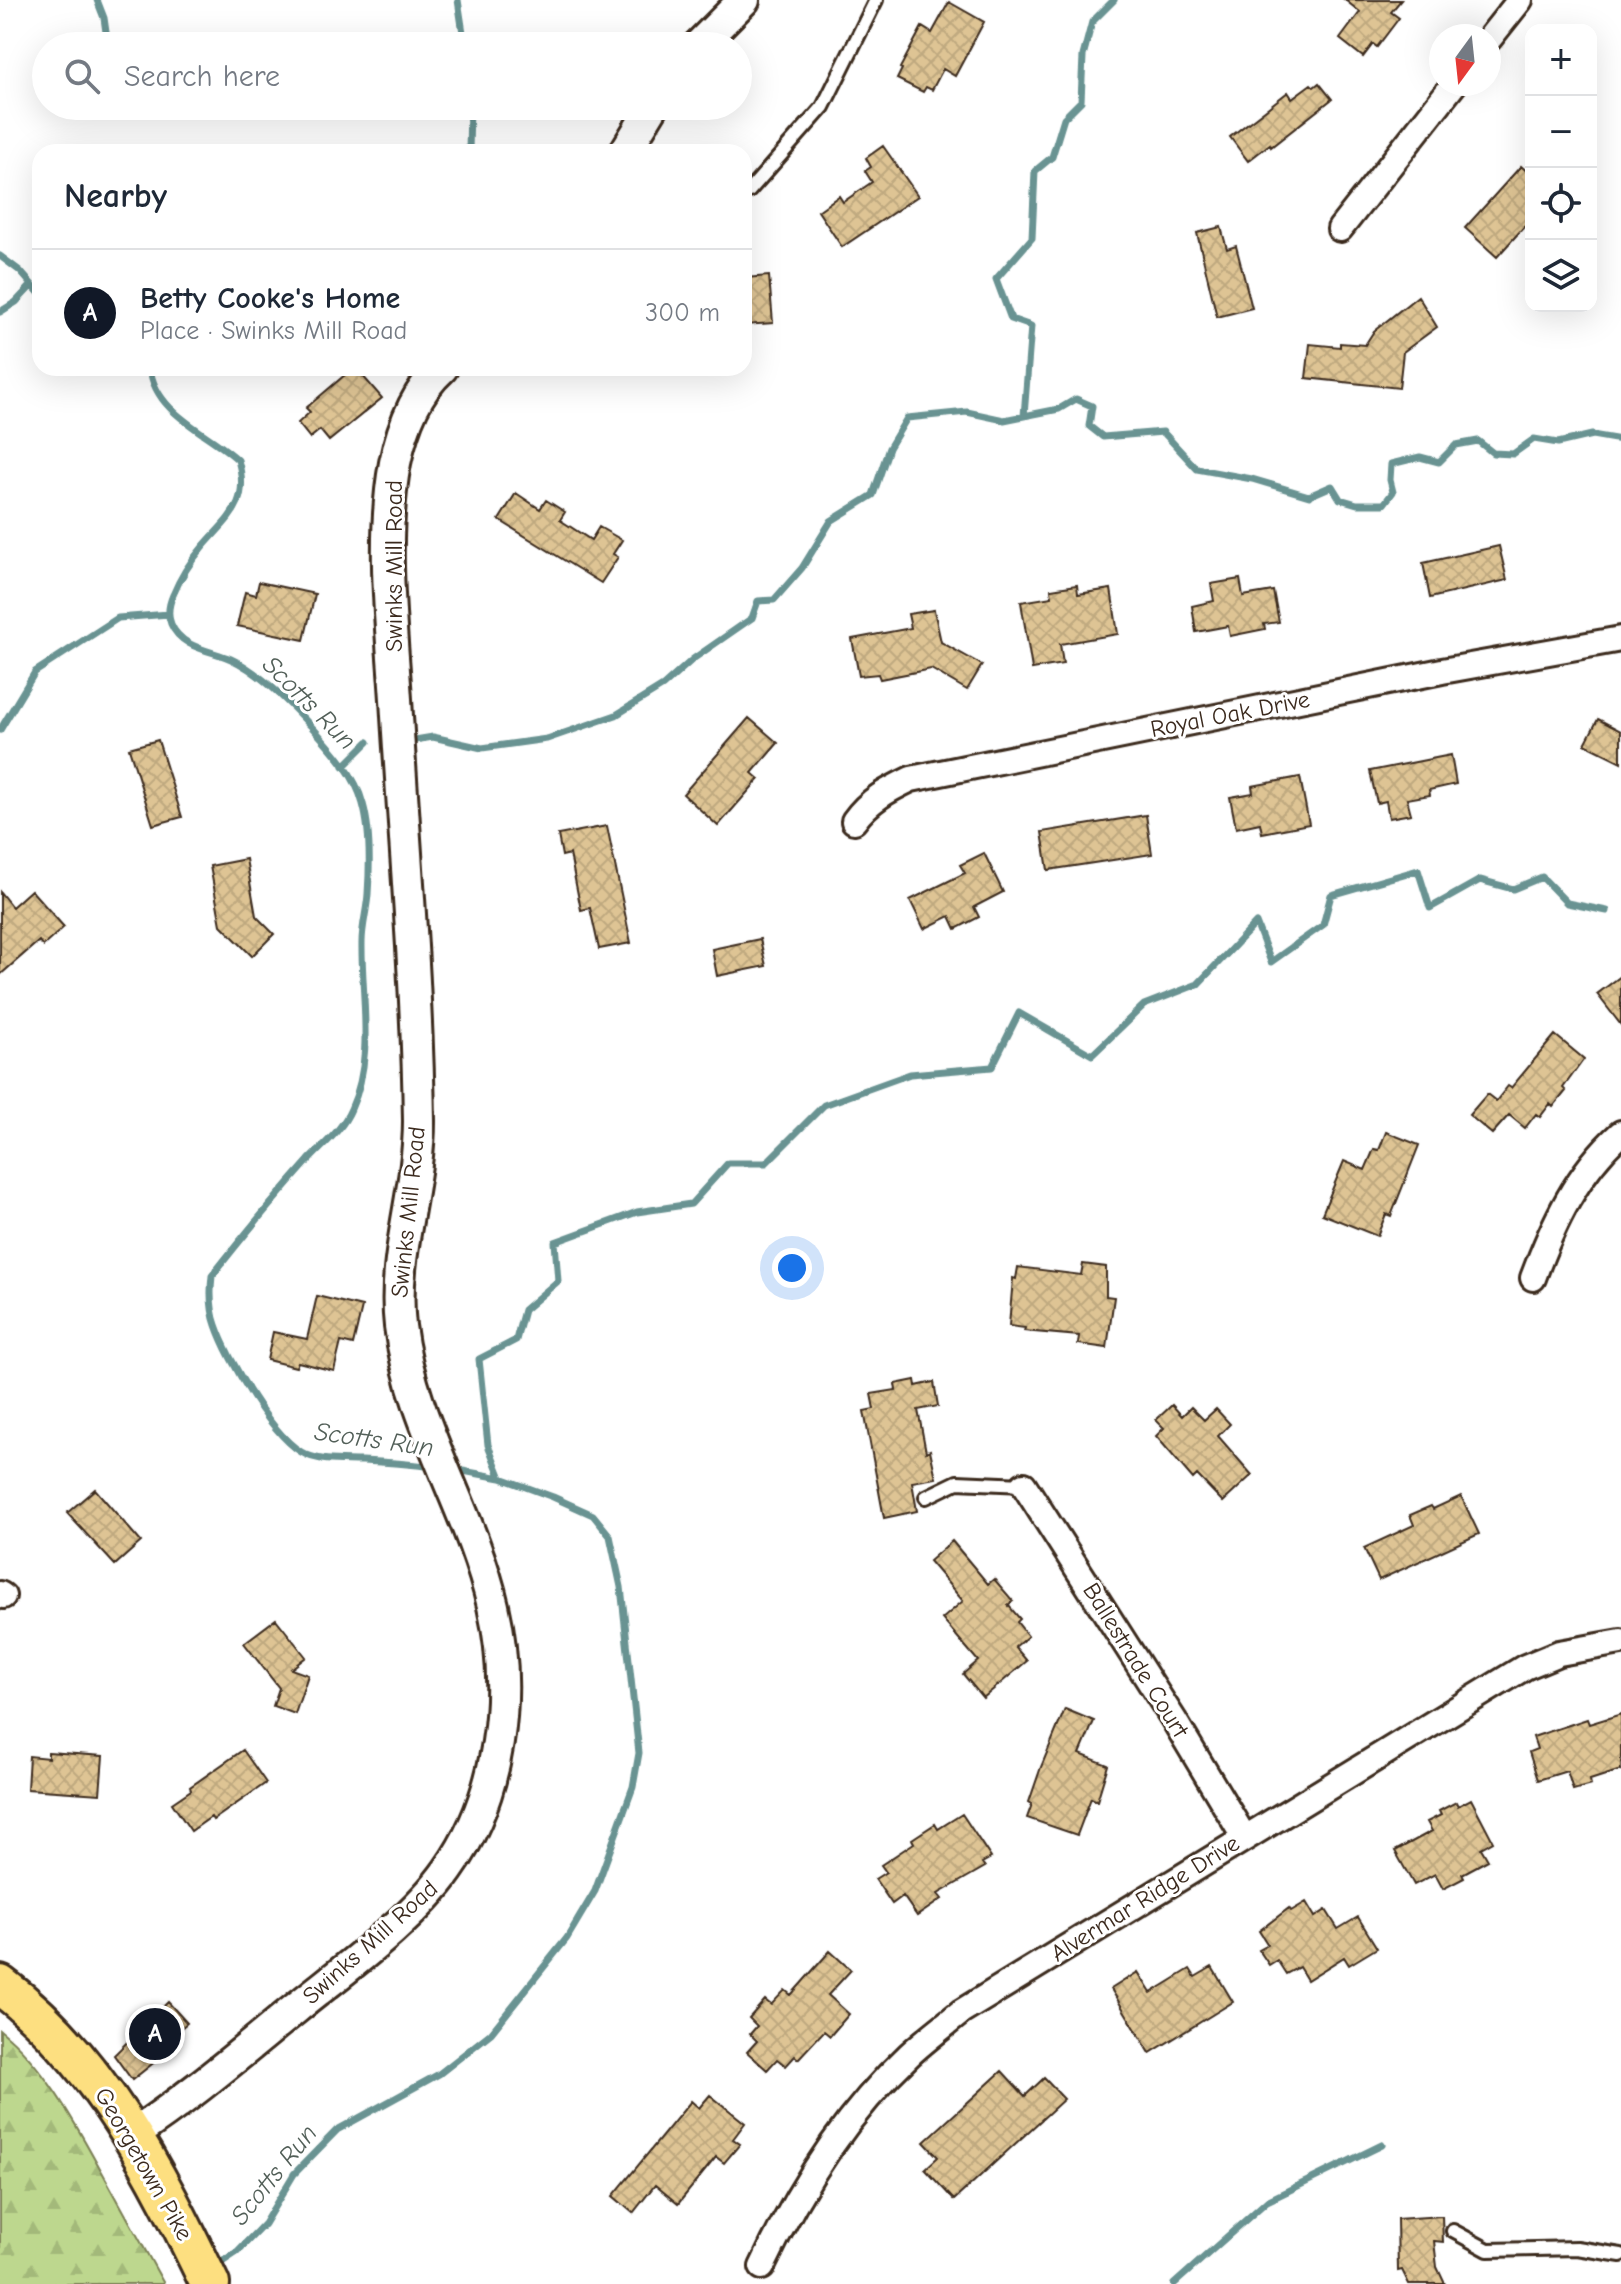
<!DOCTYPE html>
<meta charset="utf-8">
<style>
body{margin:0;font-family:"Comic Neue",sans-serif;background:#f2f2f3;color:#1f2937}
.controls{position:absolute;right:24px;top:24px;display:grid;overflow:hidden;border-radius:16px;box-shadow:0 8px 32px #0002}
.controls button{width:72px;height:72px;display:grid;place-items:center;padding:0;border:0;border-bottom:2px solid #e0e1e3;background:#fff;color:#1f2937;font:40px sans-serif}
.compass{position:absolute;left:1429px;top:24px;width:72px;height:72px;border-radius:50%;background:#fff;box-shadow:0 8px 32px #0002;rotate:195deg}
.you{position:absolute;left:792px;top:1268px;width:28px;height:28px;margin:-20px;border:6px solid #fff;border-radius:50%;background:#1a73e8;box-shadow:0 0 0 12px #1a73e833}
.badge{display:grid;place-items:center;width:52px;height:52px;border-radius:50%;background:#111827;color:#fff;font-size:26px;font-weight:700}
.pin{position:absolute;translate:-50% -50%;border:4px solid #fff;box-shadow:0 2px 8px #0006}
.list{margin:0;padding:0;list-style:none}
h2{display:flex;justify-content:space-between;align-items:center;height:104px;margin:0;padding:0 32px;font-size:34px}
h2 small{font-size:26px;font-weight:400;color:#747a83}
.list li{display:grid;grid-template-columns:52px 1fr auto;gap:24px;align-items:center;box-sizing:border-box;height:128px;padding:0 32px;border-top:2px solid #e0e1e3}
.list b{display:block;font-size:30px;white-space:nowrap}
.list p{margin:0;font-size:26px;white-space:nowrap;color:#747a83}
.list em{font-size:26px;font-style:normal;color:#747a83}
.icon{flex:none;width:44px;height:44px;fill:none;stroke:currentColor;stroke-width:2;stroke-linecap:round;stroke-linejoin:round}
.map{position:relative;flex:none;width:1621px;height:2284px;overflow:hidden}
.search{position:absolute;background:#fff;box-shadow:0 8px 32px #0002;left:32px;top:32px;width:720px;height:88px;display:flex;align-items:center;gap:20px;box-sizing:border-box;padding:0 28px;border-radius:44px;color:#747a83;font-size:30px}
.panel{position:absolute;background:#fff;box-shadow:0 8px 32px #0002;left:32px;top:144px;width:720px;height:232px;border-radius:24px}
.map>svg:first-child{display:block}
.forest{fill:url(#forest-firs);stroke:#7c8056;stroke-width:2}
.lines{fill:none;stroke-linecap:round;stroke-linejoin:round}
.stream{stroke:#699392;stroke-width:7}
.building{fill:url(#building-cross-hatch);stroke:#3b2a1e;stroke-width:2}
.service-casing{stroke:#3b2a1e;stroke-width:18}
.minor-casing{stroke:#3b2a1e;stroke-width:30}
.tertiary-casing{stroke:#3b2a1e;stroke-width:36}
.primary-casing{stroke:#3b2a1e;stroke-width:44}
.service{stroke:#fff;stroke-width:12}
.minor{stroke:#fff;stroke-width:24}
.tertiary{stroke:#fff;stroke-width:30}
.primary{stroke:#fddf80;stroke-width:38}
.labels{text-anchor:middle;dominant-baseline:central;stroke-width:6;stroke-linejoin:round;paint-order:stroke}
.street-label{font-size:24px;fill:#3b2a1e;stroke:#fff}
.water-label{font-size:26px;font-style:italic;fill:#525f58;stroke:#fff}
</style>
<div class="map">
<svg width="1621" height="2284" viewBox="0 0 1621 2284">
<defs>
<pattern id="forest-firs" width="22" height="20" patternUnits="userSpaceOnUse" patternTransform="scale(2)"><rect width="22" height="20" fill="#bdd78e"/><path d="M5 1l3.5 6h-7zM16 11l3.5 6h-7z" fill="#a3b97a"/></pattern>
<pattern id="building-cross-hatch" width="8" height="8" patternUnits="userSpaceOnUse" patternTransform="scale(2)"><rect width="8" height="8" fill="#dec494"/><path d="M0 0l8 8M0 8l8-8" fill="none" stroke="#bfa97f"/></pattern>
</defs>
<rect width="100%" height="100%" fill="#fff"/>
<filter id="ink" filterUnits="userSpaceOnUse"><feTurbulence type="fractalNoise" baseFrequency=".0125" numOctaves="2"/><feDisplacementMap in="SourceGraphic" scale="16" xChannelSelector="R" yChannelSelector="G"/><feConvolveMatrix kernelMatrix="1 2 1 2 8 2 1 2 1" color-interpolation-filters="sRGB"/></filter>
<g filter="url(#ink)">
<path class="forest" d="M0,2030C44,2065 74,2121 101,2170C122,2208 143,2246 164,2284H0Z"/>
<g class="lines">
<path class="stream" d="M97,0L104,18L108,46
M458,0L465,46
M109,106L112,113
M469,152L470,106
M0,256L20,271L40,294
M0,312L16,302L32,285
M150,368C155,414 208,432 238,460C251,505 227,518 202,548C190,562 180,578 173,595C169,604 167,614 171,624C181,648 210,650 231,659C260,672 288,702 310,725C331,748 355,773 363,804C371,832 370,865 368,894C367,910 362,926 362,942C361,996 375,1058 351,1109C342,1130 324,1144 309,1160C276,1197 243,1236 212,1276C210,1293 210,1308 216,1325C227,1358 274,1441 307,1455C324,1462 343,1460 362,1461C387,1462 411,1464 436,1467
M1024,416L1031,326L1011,319L996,279L1032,238L1035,171L1052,157L1064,118L1081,101L1083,56L1092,22L1114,0
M0,730L35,672L118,618L169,614
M415,740L433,737L482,748L547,739L616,715L663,686L693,659L752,618L758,601L774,600L802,568L831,521L873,495L889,448L907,418L967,412L1004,420L1059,409L1076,399L1092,406L1089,426L1103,437L1163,432L1197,469L1252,479L1309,496L1332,486L1340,499L1357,504H1384L1393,492L1390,480L1391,464L1420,457L1439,462L1456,445L1478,441L1493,453L1513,454L1534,439L1558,443L1592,435L1621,440
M344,766L368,742
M501,1478L488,1445L479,1359L516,1340L524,1310L558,1281L555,1242L637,1212L691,1204L728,1163H766L824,1105L910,1074L992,1067L1019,1013L1092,1055L1144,1005L1198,984L1256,923L1271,962L1323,925L1331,895L1418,870L1430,908L1480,880L1513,889L1542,877L1567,903L1607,911
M216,2266L237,2252L264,2224L294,2174L337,2130L439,2074L491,2033L567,1938L595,1891L633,1787L639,1753L621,1587L610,1536L593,1515L553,1497L501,1478L452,1469
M1174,2284L1267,2201L1382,2145"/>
</g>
<path class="building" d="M1345,0H1401L1391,12L1399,18L1377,47L1373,44L1363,57L1340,39L1360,12Z
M949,2L984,22L955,76L943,69L932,90L926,87L923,92L897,79L902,69L900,68L922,27L932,33Z
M1319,83L1332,99L1271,147L1270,144L1248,161L1230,137L1288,92L1292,98L1311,84L1314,87Z
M883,146L918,196L842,247L818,211L839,196L843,202L872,182L865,171L871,167L866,158Z
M1521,166L1531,175V219L1497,257L1465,228Z
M1221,227L1227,249L1236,246L1252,308L1217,317L1197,233Z
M769,276L773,323L744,325L745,278Z
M1418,296L1437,327L1403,352L1399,388L1306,378L1310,344L1340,347V343L1365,345L1374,331Z
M353,368H356L382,398L329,441L320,430L310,438L298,423L310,412L306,408Z
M516,493L540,509L546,500L565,512L560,520L591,540L599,527L622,540L613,554L618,557L601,583L499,520Z
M1499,546L1507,580L1430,598L1423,563Z
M1240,579L1243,596L1273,591L1279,622L1264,624L1265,629L1230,636L1228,626L1196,632L1192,606L1214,601L1211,584Z
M259,582L315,594L304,640L237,626L245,592L256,595Z
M1077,585L1078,594L1111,589L1118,634L1060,644L1063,664L1032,669L1021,602L1052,597L1051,589Z
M934,610L941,642L982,665L967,690L931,669L880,679L878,674L859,676L852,639L911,628L908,614Z
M749,718L778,743L752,773L759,779L718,826L683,794Z
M1598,719L1621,731V762L1585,744Z
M158,740L182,817L153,825L129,748Z
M1451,755L1456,784L1429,790L1430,795L1407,799L1411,814L1389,818L1386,801L1377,803L1370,771Z
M1300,777L1309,824L1262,833L1260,823L1236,828L1230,797L1253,793L1252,786Z
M1146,815L1152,854L1048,870L1042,832Z
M607,826L631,943L599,949L590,908L581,910L570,854L562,856L558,835Z
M984,853L1003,892L974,907L979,917L956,929L950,916L924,929L910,900L965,873L960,865Z
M246,859L256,916L274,934L252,956L221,925L210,866Z
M31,890L64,927L43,946L39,941L0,975V892L12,907Z
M760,939L766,966L717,976L712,949Z
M1621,976V1025L1597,994Z
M1555,1035L1584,1059L1563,1088L1566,1091L1553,1107L1550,1104L1540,1117L1536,1114L1525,1128L1509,1115L1492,1134L1469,1115L1487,1094L1496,1101L1508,1086L1511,1088Z
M1386,1132L1419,1145L1391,1216L1386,1214L1377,1236L1322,1214L1344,1161L1365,1170L1374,1149L1379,1150Z
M1083,1264L1106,1267V1296L1114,1297L1107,1348L1078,1344L1079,1336L1024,1331L1025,1328L1009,1326L1013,1278L1016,1279L1018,1267L1081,1275Z
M317,1296L362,1307L353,1345L341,1342L334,1371L298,1362L296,1367L267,1360L273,1332L307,1339Z
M915,1380L916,1386L934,1382L938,1406L918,1410L926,1452L930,1450L936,1478L912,1482L917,1511L884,1518L864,1411L874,1409L871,1394L896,1390L895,1384Z
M1172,1405L1182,1416L1191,1407L1204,1420L1216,1409L1230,1424L1218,1436L1252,1475L1223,1502L1197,1475L1193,1479L1156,1436L1164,1428L1156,1420Z
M95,1489L141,1542L115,1565L67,1513Z
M1461,1496L1479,1534L1379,1580L1364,1548L1414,1525L1410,1515L1431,1506L1433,1509Z
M952,1541L988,1584L994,1579L1013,1601L1008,1605L1020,1619L1017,1622L1028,1636L1015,1647L1027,1661L983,1698L963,1674L978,1661L942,1619L963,1601L929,1561Z
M276,1619L306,1657L291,1669L308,1675L295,1714L273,1706L279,1688L244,1643Z
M1065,1709L1094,1721L1080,1754L1108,1765L1097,1801L1091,1798L1077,1835L1027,1818L1032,1804L1029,1802L1041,1767Z
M1621,1714V1770L1590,1780L1591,1785L1573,1790L1567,1771L1538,1780L1529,1752L1537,1749L1533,1737L1587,1719L1589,1724Z
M243,1750L266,1783L213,1820L211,1817L191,1831L172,1803L191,1790L190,1787Z
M48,1752L103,1756L100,1794L27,1789L29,1756L48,1758Z
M1471,1799L1493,1841L1481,1848L1488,1860L1462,1874L1464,1878L1443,1889L1435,1874L1414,1885L1395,1851L1432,1831L1427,1822L1441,1815L1439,1811L1456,1802L1458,1806Z
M962,1814L991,1858L982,1863L985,1867L938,1894L942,1899L917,1916L903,1896L892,1904L875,1879L886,1872L881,1865L914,1843L912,1839L935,1824L938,1829Z
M1306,1902L1315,1917L1326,1910L1338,1929L1358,1917L1377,1948L1349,1965L1344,1957L1307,1980L1299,1967L1286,1974L1277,1960L1269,1965L1259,1950L1268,1945L1259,1931L1289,1908L1291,1911Z
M830,1951L851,1970L828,1995L849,2014L830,2036L824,2031L798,2059L795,2056L786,2066L777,2059L767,2070L747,2052L757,2041L750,2034L757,2026L749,2018L765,2000L771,2005L785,1990L791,1995Z
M1212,1967L1233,2002L1150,2053L1111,1989L1138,1972L1151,1993L1190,1969L1195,1977Z
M168,2002L187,2023L161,2045L167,2052L132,2080L114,2055Z
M1002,2071L1025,2096L1044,2078L1064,2099L954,2200L925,2169L938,2157L924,2142Z
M710,2095L745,2123L733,2139L740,2144L724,2163L716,2157L678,2204L655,2185L633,2213L613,2196L691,2101L699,2108Z
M1442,2216L1443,2242L1434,2241L1437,2267L1445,2284H1409L1402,2270L1398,2271L1397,2219Z"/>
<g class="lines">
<defs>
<path id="service" d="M749,191L823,107L876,0
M926,1497L957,1482L1024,1485
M1453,2231L1488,2250L1577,2248L1621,2255"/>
<path id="minor" d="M1489,39L1520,0
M1340,229L1454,84
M854,821C869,800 888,790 911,779L1442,671L1621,639
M1533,1278C1553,1224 1577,1172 1621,1133
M1024,1485L1174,1720L1244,1837
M0,1594L3,1596
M762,2267C799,2188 845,2115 909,2055C925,2040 944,2026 961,2012L1525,1667L1559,1653L1621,1642"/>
<path id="tertiary" d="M698,46L744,0
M625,152L653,106
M132,2135C190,2097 242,2052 295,2009C343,1970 413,1920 448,1870C501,1796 513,1693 493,1606C471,1510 412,1424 400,1326C392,1257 419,1190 419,1121C417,980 404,839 396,699C391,622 381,540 395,463C402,428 415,392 442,368"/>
<path id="primary" d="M0,1985C100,2059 157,2174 210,2284"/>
</defs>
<use href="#service" class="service-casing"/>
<use href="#minor" class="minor-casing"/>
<use href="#tertiary" class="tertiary-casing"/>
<use href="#primary" class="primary-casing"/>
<use href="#service" class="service"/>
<use href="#minor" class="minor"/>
<use href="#tertiary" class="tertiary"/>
<use href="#primary" class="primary"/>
</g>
</g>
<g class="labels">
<g class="street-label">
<text transform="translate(394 566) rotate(-90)">Swinks Mill Road</text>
<text transform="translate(1230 714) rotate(-11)">Royal Oak Drive</text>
<text transform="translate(408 1212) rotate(-84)">Swinks Mill Road</text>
<text transform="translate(1136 1660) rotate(58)">Ballestrade Court</text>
<text transform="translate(1145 1898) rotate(-32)">Alvermar Ridge Drive</text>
<text transform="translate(370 1942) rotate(-42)">Swinks Mill Road</text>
<text transform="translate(144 2164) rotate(60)">Georgetown Pike</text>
</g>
<g class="water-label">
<text transform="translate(309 703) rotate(45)">Scotts Run</text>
<text transform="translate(374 1440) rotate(8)">Scotts Run</text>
<text transform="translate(274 2175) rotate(-51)">Scotts Run</text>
</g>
</g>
</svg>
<div class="controls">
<button>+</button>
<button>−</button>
<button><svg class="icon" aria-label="locate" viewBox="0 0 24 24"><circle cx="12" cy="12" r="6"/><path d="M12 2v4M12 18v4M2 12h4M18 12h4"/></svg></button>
<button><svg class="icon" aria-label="layers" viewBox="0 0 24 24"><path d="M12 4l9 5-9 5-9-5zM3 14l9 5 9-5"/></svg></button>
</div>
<svg class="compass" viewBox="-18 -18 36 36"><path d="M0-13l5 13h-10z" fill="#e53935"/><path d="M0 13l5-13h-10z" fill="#747a83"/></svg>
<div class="you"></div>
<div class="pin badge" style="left:155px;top:2034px">A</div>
<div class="search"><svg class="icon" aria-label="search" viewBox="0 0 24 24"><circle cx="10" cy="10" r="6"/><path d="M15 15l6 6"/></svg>Search here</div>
<section class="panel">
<h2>Nearby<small></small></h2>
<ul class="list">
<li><span class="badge">A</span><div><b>Betty Cooke's Home</b><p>Place · Swinks Mill Road</p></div><em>300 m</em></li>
</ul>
</section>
</div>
